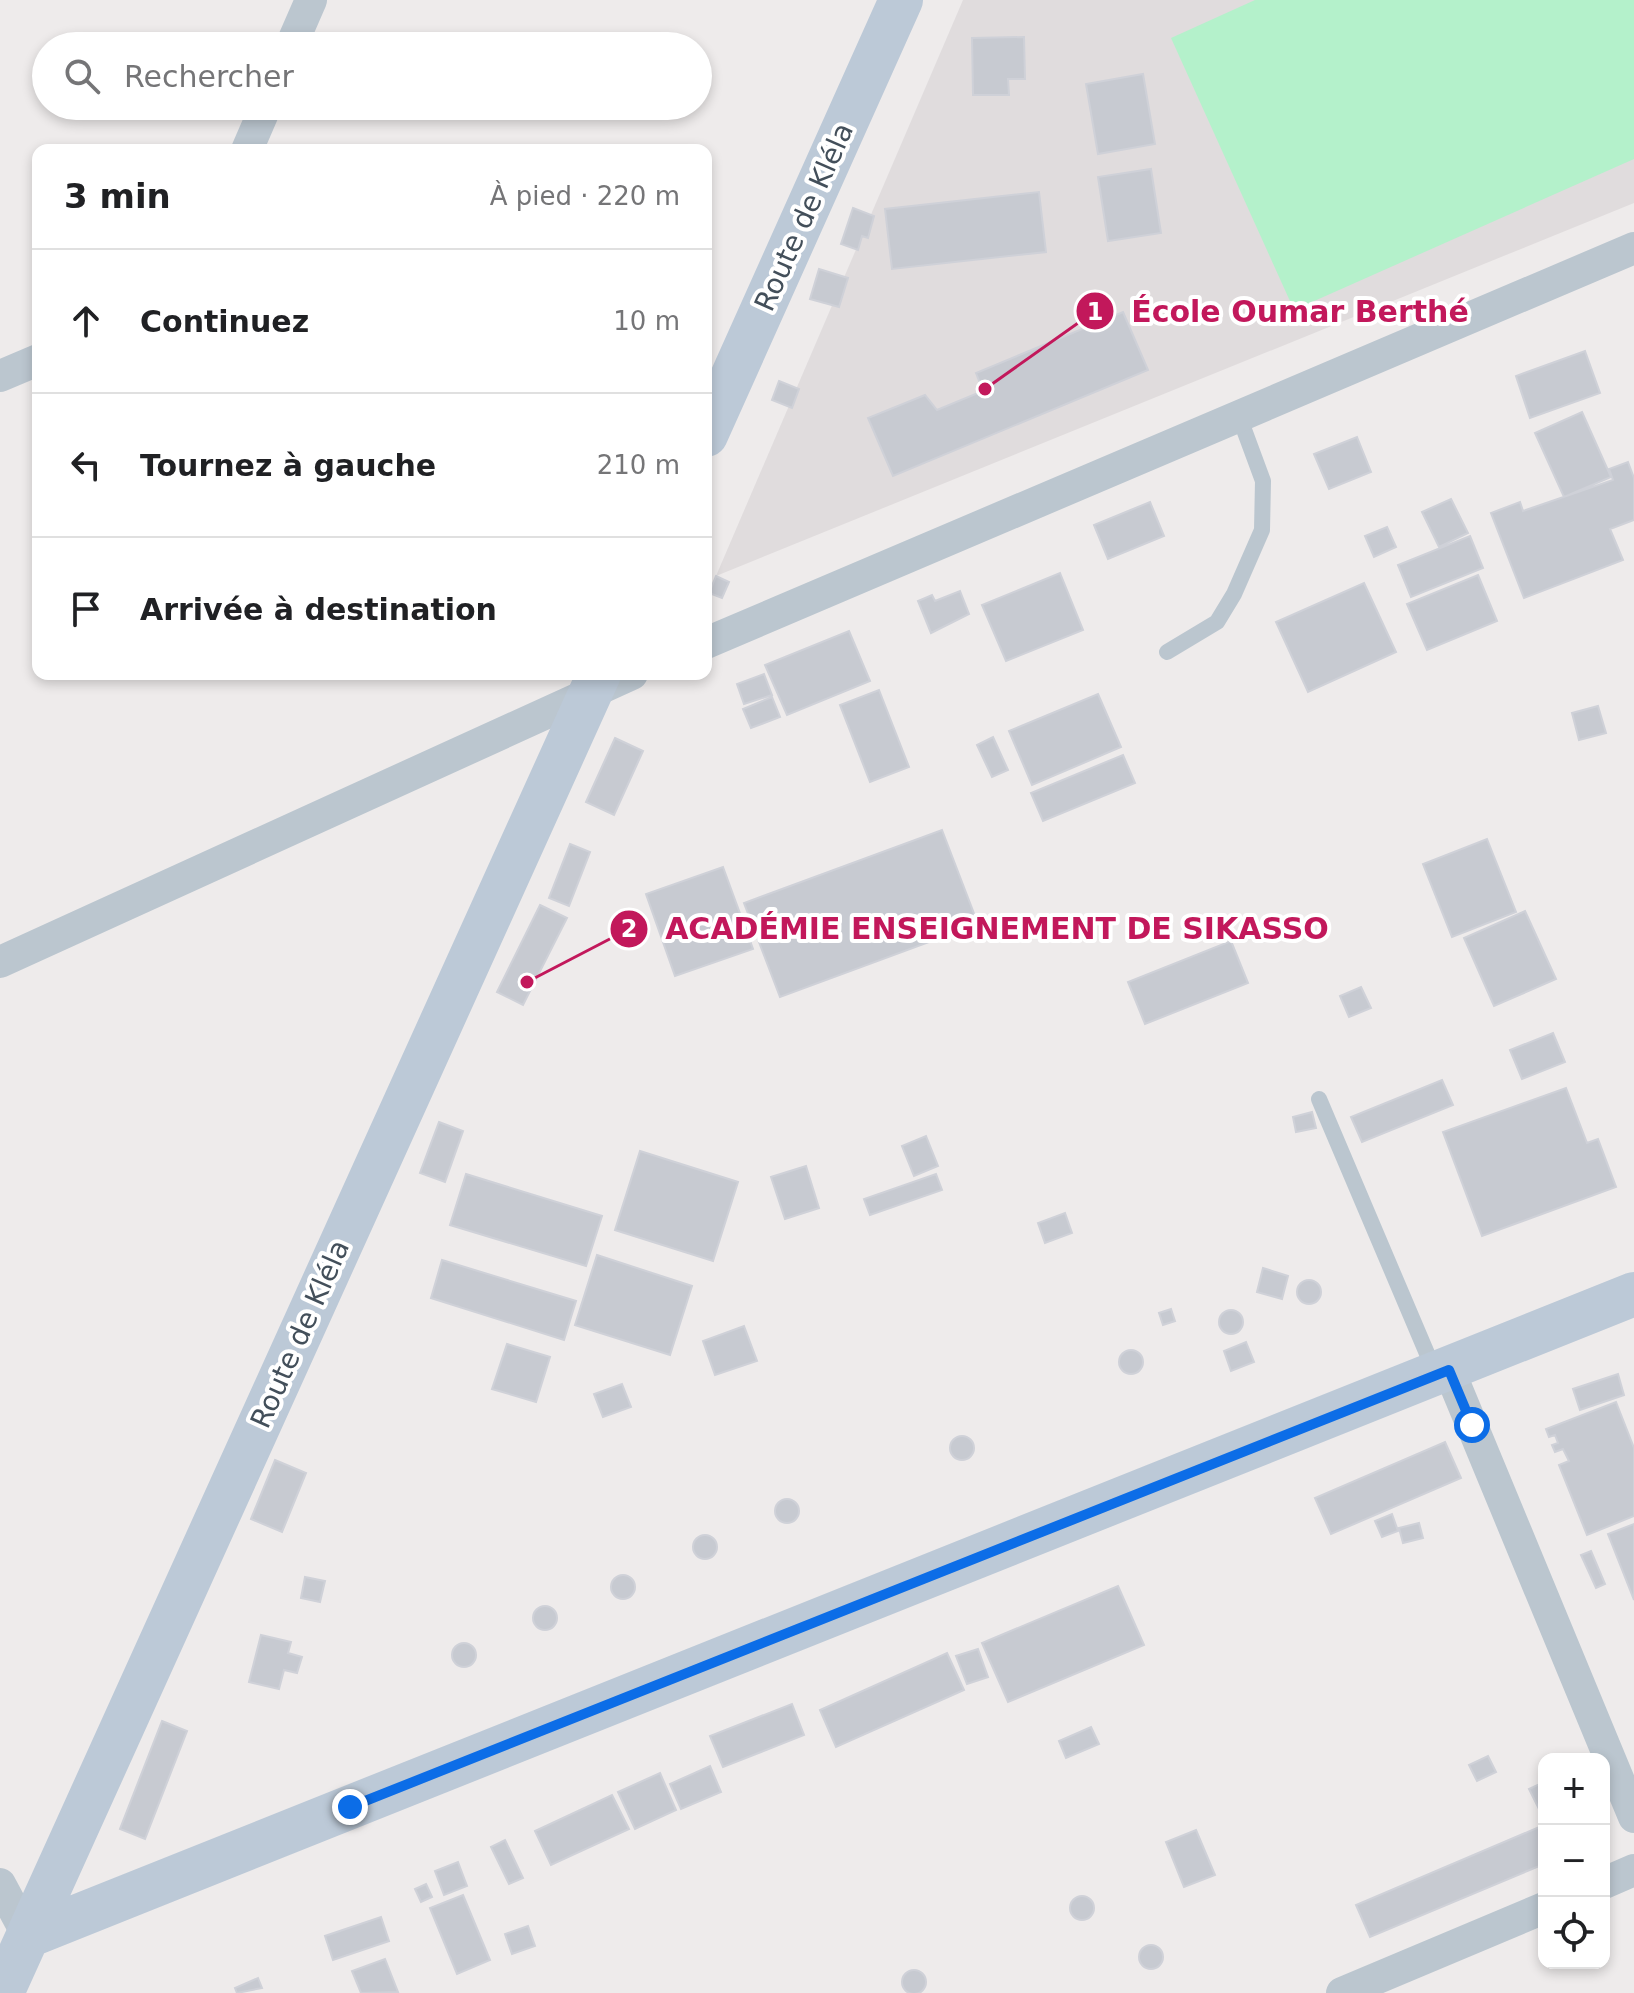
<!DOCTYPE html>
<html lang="fr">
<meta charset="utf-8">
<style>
body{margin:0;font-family:"DejaVu Sans",sans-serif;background:#f2f2f2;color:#202124}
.controls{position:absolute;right:24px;bottom:24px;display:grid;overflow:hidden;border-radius:16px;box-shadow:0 4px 12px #0003}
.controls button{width:72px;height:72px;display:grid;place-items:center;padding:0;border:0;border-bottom:2px solid #e0e0e0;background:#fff;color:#202124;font:40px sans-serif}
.stop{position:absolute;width:24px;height:24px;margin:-18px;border:6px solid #0c6de7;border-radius:50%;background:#fff}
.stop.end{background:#0c6de7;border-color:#fff;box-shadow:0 2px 8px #0008}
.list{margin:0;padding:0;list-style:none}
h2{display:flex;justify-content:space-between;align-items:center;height:104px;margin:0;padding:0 32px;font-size:34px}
h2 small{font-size:26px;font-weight:400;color:#757577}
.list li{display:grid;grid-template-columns:52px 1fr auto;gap:24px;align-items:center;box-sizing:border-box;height:144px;padding:0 32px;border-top:2px solid #e0e0e0}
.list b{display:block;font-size:30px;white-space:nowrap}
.list em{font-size:26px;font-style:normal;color:#757577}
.icon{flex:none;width:44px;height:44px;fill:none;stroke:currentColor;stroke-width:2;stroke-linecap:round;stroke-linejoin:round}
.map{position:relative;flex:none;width:1634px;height:1993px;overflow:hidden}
.search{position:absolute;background:#fff;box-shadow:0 4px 12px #0003;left:32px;top:32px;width:680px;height:88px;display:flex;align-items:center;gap:20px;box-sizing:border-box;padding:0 28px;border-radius:44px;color:#757577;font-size:30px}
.panel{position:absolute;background:#fff;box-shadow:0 4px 12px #0003;left:32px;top:144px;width:680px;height:536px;border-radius:16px}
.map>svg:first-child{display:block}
.education{fill:#e0dcdd}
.green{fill:#b4f1cb}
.building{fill:#c7cad1;stroke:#cfd1d8;stroke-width:2}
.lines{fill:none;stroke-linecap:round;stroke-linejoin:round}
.lane{stroke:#bbc6cf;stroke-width:16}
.street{stroke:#bbc6cf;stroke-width:32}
.secondary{stroke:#bcc9d7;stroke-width:44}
.route{stroke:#0c6de7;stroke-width:10}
.labels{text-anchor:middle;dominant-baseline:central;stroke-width:8;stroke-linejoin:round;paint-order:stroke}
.street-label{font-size:28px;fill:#434f5a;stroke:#fff}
.leader{fill:none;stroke:#c2185b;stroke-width:3}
.callout-dot{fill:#c2185b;stroke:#fff;stroke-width:3}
.mark-label{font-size:24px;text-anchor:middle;font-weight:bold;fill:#fff}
.callout-label{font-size:30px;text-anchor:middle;font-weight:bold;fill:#c2185b;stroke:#fff;stroke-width:8;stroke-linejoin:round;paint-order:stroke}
</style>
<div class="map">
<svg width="1634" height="1993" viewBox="0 0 1634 1993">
<rect width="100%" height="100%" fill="#eeebeb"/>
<path class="education" d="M963,0H1634V203L716,576Z"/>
<path class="green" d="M1255,0H1634V159L1294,310L1171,38Z"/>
<path class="building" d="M1024,37L1025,79H1008L1009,95H973L972,38Z
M1143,74L1155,144L1098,154L1086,84Z
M1151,169L1161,233L1108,241L1098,177Z
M1039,192L1046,252L892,269L885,209Z
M853,208L874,216L868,238L862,236L858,250L841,244Z
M819,269L848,278L839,307L810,299Z
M1123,312L1148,370L893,476L868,418L925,395L937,410L983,391L976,373Z
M1585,351L1600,393L1530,418L1516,376Z
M779,381L799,389L792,408L772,400Z
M1582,412L1611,477L1564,497L1535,433Z
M1357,437L1371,472L1329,489L1314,454Z
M1628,462L1634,478V520L1610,529L1623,560L1524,598L1491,513L1520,502L1523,511L1613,480L1609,469Z
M1451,499L1468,533L1439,547L1422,512Z
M1150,502L1164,536L1108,559L1094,525Z
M1387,527L1396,547L1374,557L1365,536Z
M1470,536L1483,568L1411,597L1398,565Z
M1060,573L1083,630L1006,661L982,605Z
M1478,575L1497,621L1427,650L1407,604Z
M716,576L729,582L722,598L709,593Z
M1364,583L1396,652L1308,692L1276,622Z
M960,591L969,614L931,633L918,601L932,595L935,601Z
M849,631L870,681L787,715L765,665Z
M764,674L772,695L744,704L737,684Z
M879,690L909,767L870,782L840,705Z
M1098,694L1121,747L1032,785L1009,731Z
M772,697L780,717L751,728L743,709Z
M1598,706L1606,733L1579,740L1572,713Z
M993,737L1008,770L992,777L977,745Z
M615,738L643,751L614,815L586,802Z
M1123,755L1135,783L1043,821L1031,793Z
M942,830L978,924L780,997L744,903Z
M1487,839L1516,912L1452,937L1423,864Z
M570,844L590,852L569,906L549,898Z
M723,867L753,949L675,976L646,894Z
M540,905L567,918L523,1005L497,992Z
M1525,911L1556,979L1494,1006L1464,938Z
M1231,941L1248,983L1145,1024L1128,982Z
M1361,987L1371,1008L1349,1017L1340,996Z
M1553,1033L1565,1062L1522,1079L1510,1050Z
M1442,1080L1453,1105L1362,1142L1351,1117Z
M1566,1088L1587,1143L1598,1139L1616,1187L1482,1236L1443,1132Z
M1312,1112L1316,1128L1296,1132L1293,1117Z
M439,1122L463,1131L445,1182L420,1173Z
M926,1136L938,1166L914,1176L902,1146Z
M640,1151L738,1182L713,1261L615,1230Z
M806,1166L819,1208L785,1219L771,1177Z
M466,1174L602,1216L586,1266L450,1225Z
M936,1174L942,1190L870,1215L864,1199Z
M1065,1213L1072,1233L1045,1243L1038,1223Z
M597,1255L692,1286L670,1355L575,1325Z
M442,1260L576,1301L564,1340L431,1298Z
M1263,1268L1288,1276L1282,1299L1257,1292Z
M1297 1292a12 12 0 1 1 24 0a12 12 0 1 1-24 0Z
M1171,1309L1175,1321L1163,1325L1159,1313Z
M1219 1322a12 12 0 1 1 24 0a12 12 0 1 1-24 0Z
M744,1326L757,1361L715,1375L703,1341Z
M1246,1342L1254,1362L1231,1371L1224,1351Z
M507,1344L550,1357L536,1402L492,1389Z
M1119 1362a12 12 0 1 1 24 0a12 12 0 1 1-24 0Z
M1618,1374L1624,1395L1580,1410L1573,1389Z
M622,1384L631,1407L603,1417L594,1394Z
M1616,1402L1634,1448V1516L1587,1535L1559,1465L1569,1461L1563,1449L1555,1452L1552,1445L1558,1443L1555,1435L1549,1437L1546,1429Z
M950 1448a12 12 0 1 1 24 0a12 12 0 1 1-24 0Z
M1445,1442L1461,1478L1331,1534L1315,1498Z
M275,1460L306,1473L282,1532L251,1519Z
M775 1511a12 12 0 1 1 24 0a12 12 0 1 1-24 0Z
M1392,1514L1398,1531L1382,1537L1375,1521Z
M1419,1523L1423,1538L1403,1543L1399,1528Z
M1634,1524V1600L1608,1534Z
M693 1547a12 12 0 1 1 24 0a12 12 0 1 1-24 0Z
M1591,1551L1605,1584L1596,1588L1581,1555Z
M611 1587a12 12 0 1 1 24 0a12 12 0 1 1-24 0Z
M305,1577L325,1581L320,1602L301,1598Z
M1118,1586L1144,1645L1008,1702L982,1643Z
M533 1618a12 12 0 1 1 24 0a12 12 0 1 1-24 0Z
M261,1635L291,1642L288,1653L302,1657L297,1673L284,1670L279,1689L249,1682Z
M452 1655a12 12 0 1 1 24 0a12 12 0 1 1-24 0Z
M978,1649L988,1677L967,1684L956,1656Z
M947,1653L964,1690L836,1747L820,1710Z
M792,1704L804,1735L723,1767L710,1736Z
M162,1721L187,1731L145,1839L120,1829Z
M1091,1727L1099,1744L1066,1758L1059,1741Z
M1488,1756L1496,1772L1477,1781L1469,1765Z
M710,1766L721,1792L681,1809L670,1784Z
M660,1773L676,1810L635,1829L618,1792Z
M1544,1782V1816L1543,1817L1529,1789Z
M612,1795L629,1829L551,1865L535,1831Z
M1544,1825V1864L1370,1937L1356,1905Z
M1196,1830L1215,1875L1184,1887L1166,1842Z
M505,1840L523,1878L509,1884L491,1847Z
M458,1862L467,1886L444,1895L435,1871Z
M426,1884L432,1897L421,1902L415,1889Z
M463,1895L490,1960L457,1974L430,1908Z
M1070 1908a12 12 0 1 1 24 0a12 12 0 1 1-24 0Z
M381,1917L389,1941L333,1960L325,1936Z
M528,1926L535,1946L512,1954L505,1934Z
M1139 1957a12 12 0 1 1 24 0a12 12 0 1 1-24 0Z
M385,1959L398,1992L361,1993L352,1971Z
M902 1982a12 12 0 1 1 24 0a12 12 0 1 1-24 0Z
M258,1978L262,1988L237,1993L235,1988Z"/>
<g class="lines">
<path class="lane" d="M1167,652L1217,622L1234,594L1262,530L1263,481L1239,416
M1319,1099L1434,1370"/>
<path class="street" d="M291,46L311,0
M247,150L266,106
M0,376L38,360
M706,643L1634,248
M0,962L632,674
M1449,1370L1634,1817
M1604,1883L1634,1870
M0,1884L28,1936
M1342,1993L1544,1908"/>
<path class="secondary" d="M706,435L901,0
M28,1936L1634,1294
M2,1993L599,674"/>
</g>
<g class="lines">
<path class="route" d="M350,1807L1449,1370L1472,1425"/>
</g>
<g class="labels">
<g class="street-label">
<text transform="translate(804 217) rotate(-66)">Route de Kléla</text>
<text transform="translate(300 1334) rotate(-66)">Route de Kléla</text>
</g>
</g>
<path class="leader" d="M985 389L1095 311M527 982L629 929"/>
<g class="callout-dot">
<circle cx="985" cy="389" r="8"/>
<circle cx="527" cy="982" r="8"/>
<circle cx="1095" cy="311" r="20"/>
<circle cx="629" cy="929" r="20"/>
</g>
<g class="mark-label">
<text x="1095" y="320">1</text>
<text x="629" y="937">2</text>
</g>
<g class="callout-label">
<text x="1300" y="322">École Oumar Berthé</text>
<text x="997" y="939">ACADÉMIE ENSEIGNEMENT DE SIKASSO</text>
</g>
</svg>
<div class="controls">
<button>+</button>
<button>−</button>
<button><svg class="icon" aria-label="locate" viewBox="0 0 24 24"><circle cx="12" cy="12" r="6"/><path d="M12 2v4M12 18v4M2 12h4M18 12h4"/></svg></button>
</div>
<div class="stop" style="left:1472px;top:1425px"></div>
<div class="stop end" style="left:350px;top:1807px"></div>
<div class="search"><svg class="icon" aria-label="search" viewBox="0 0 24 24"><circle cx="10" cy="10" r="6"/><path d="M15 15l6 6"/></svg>Rechercher</div>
<section class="panel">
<h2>3 min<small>À pied · 220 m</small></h2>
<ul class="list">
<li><svg class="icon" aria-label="ahead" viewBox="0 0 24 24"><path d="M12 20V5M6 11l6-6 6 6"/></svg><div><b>Continuez</b></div><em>10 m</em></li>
<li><svg class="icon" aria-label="left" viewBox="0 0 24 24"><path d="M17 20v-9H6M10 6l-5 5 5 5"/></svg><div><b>Tournez à gauche</b></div><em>210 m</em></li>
<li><svg class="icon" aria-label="arrive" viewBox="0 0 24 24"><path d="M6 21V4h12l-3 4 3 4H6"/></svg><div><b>Arrivée à destination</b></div></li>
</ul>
</section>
</div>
